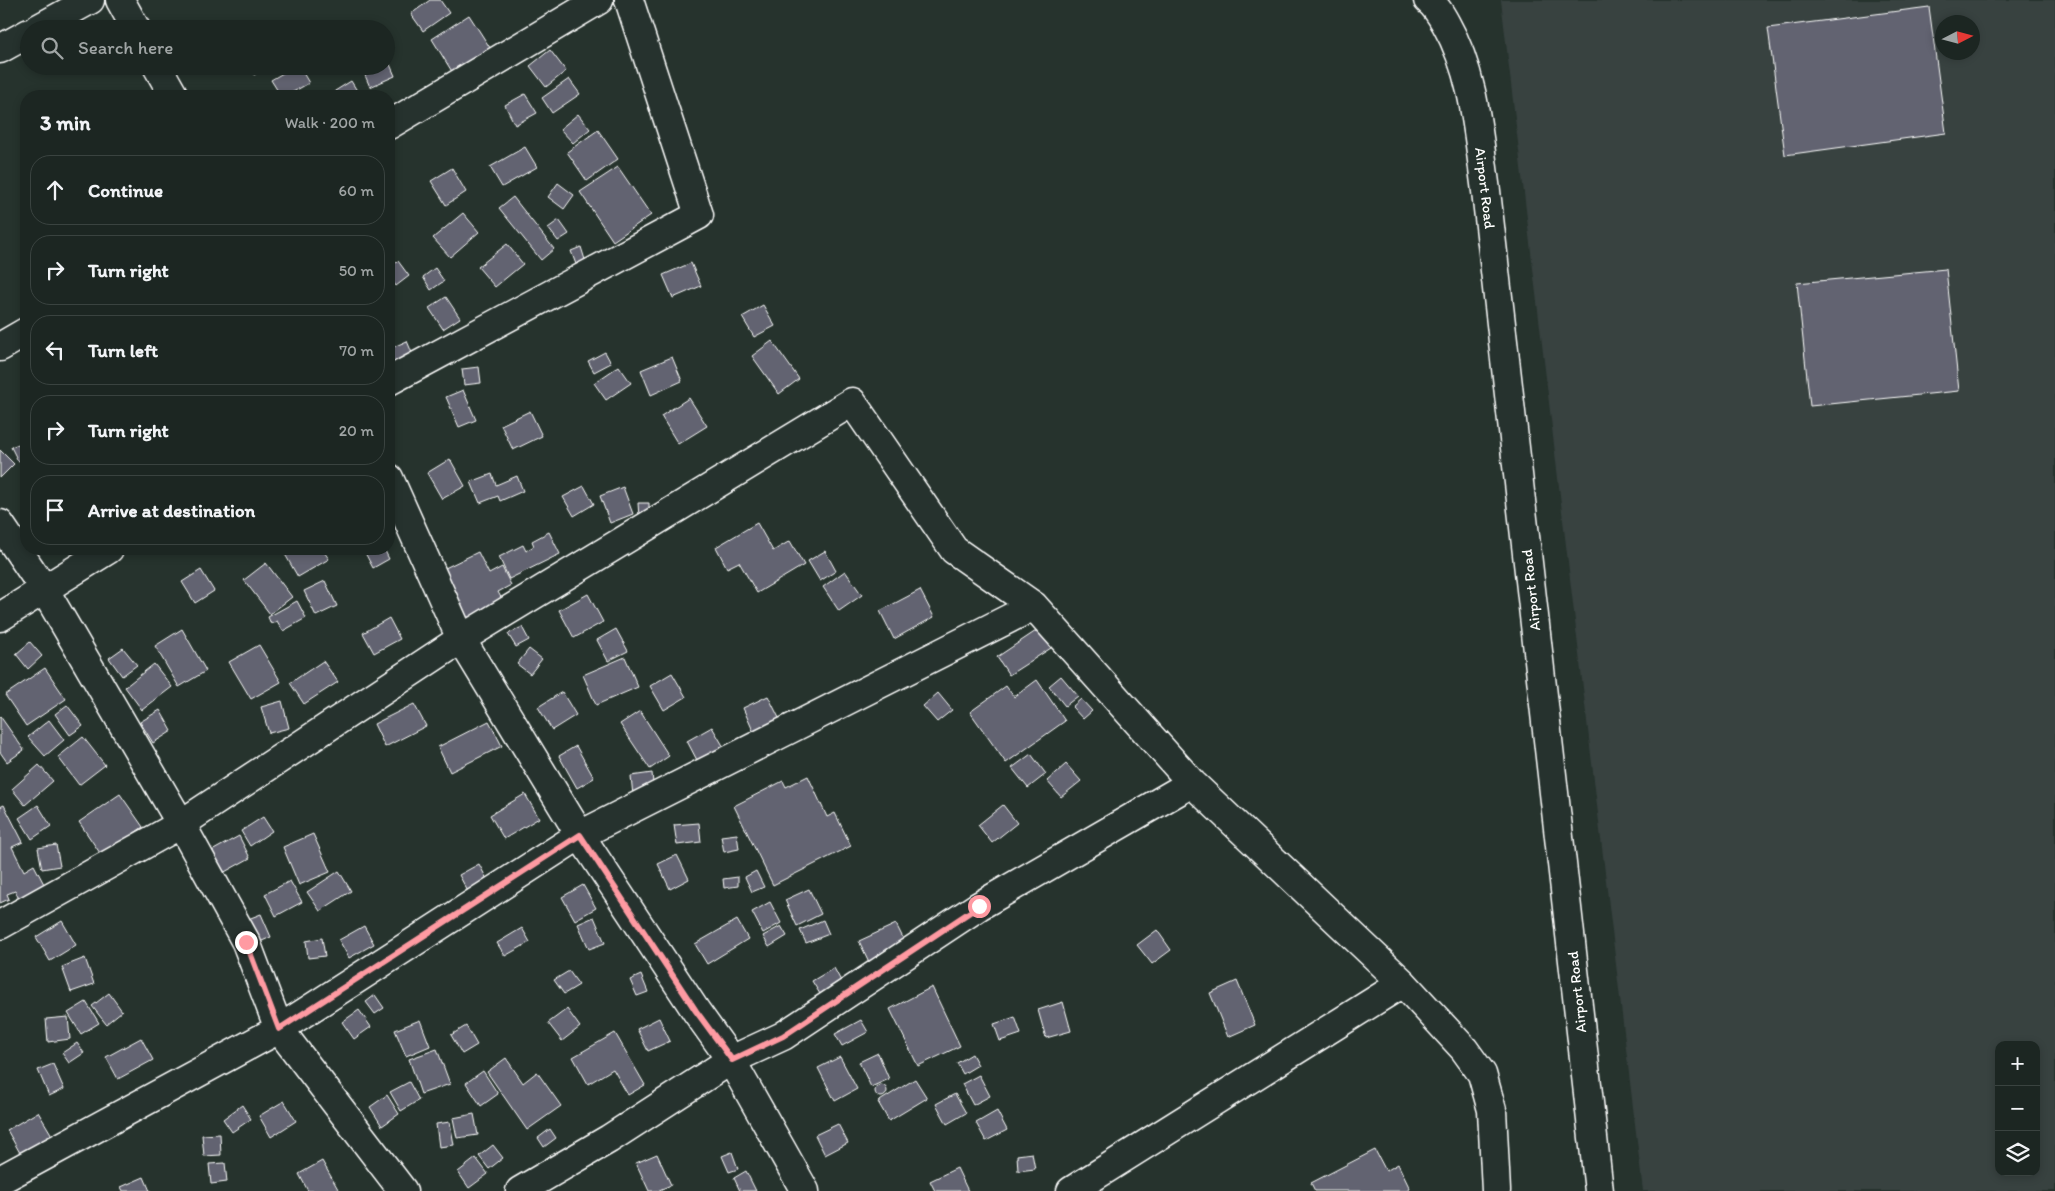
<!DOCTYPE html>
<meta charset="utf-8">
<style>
body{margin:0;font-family:Itim,sans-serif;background:#252e2a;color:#f1f3f6}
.controls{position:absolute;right:15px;bottom:15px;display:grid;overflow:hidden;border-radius:10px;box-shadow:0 2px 8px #0003}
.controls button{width:45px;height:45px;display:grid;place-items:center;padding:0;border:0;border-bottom:1px solid #3a4340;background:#1c2622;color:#f1f3f6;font:25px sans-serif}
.compass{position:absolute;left:1935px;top:15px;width:45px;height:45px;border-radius:50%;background:#1c2622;box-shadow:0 2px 8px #0003;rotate:84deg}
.stop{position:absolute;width:15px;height:15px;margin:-11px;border:4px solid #ff9aa2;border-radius:50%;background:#fff}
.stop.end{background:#ff9aa2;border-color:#fff;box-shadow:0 1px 5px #0008}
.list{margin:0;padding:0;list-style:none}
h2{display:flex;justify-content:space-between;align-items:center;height:65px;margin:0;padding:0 20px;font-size:21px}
h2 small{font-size:16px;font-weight:400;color:#a0a5a5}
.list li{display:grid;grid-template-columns:32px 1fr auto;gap:15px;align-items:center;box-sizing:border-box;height:70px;margin:0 10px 10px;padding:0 10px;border:1px solid #3a4340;border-radius:20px}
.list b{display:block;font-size:19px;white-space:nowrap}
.list em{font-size:16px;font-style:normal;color:#a0a5a5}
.icon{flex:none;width:28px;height:28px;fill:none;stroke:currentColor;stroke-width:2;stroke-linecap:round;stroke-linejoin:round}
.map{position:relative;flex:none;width:2055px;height:1191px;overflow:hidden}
.search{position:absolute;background:#1c2622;box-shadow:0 2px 8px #0003;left:20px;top:20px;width:375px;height:55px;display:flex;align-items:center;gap:12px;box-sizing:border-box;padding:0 18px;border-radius:28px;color:#a0a5a5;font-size:19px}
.panel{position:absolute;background:#1c2622;box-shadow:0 2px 8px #0003;left:20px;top:90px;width:375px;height:465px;border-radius:20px}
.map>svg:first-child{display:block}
.built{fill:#384241;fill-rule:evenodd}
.building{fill:#626471;stroke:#fff}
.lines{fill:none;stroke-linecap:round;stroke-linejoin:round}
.street-casing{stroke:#fff;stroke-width:31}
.secondary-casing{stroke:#fff;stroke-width:31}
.street{stroke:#26332d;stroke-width:28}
.secondary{stroke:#26332d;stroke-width:28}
.route{stroke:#ff9aa2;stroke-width:6}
.labels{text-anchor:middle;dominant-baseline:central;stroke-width:4;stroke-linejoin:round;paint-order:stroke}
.street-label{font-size:15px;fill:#fff;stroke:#26332d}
</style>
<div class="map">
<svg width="2055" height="1191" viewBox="0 0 2055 1191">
<rect width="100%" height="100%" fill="#26332d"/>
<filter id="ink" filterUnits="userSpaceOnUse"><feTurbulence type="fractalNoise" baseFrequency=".02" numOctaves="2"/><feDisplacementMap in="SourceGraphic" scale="10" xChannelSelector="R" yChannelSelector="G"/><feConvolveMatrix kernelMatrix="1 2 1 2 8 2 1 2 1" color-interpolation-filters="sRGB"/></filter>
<g filter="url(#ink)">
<path class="built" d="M1501,0H2055V1191H1643ZM1942,22H1972V52H1942ZM1999,1045H2036V1172H1999Z"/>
<path class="building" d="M430,0H440L449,13L423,31L411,14Z
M1929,7L1946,133L1785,155L1768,28Z
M469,15L494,54L456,78L432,39Z
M550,50L566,71L546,87L530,66Z
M386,55L395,76L370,87L361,66H386Z
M250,66H269L254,75Z
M295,66H299L309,83L286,96H281L271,80Z
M569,79L580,94L552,113L542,98Z
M351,81L359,94L354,96H338L335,91Z
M525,94L537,113L515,125L505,105Z
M578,114L590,129L573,143L560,129Z
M598,130L618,159L587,181L567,152Z
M525,147L537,167L502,187L490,167Z
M618,167L651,215L613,241L580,192Z
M452,168L466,192L446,205L431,181Z
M558,183L574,195L564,209L548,197Z
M513,197L554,249L541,260L499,208Z
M463,213L479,232L450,257L433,238Z
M559,220L569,234L558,241L548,228Z
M507,244L523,264L495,287L478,267Z
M581,247L586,263L577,267L571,251Z
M398,261L409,276L396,286L389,276V268Z
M691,263L701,286L673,298L663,275Z
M435,268L444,281L431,290L423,277Z
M1946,269L1959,391L1810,406L1797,283Z
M446,297L460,318L443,329L429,308Z
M763,305L775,326L754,337L742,317Z
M407,341L415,360L392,369L389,361V349Z
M772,341L799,379L779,394L752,356Z
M605,352L611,363L594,372L588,361Z
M672,357L682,381L651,395L641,370Z
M619,366L631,383L606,400L594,383Z
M479,367L481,383L464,385L462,369Z
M463,390L476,420L459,427L446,397Z
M689,398L707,426L678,444L661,416Z
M530,411L542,436L513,450L501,425Z
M26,441V457L18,461L11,447Z
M0,450L14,464L0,478Z
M450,459L465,486L442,499L427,473Z
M492,474L496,485L517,476L523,491L500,501L498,496L480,503L471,482Z
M584,486L594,504L574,516L563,497Z
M623,487L633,514L610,523L600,496Z
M638,503H649V517H639Z
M757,523L773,551L790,541L804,565L757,593L739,562L727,568L716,547Z
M549,532L560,554L509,579L499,557L523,545L526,551L534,546L532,541Z
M282,549H322L329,559L298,577Z
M363,549H384L389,559L373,568Z
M825,551L836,571L820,581L808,561Z
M478,552L489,574L502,567L511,585L498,592L504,603L466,622L439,571Z
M266,563L292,597L270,614L244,580Z
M201,570L214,591L195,603L182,582Z
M845,571L862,595L839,611L823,587Z
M325,581L337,606L316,616L304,591Z
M920,590L934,617L894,639L880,611Z
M588,594L603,622L574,638L559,610Z
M297,601L306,618L283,631L277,621L271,624L268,617Z
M389,618L400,639L374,653L363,633Z
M522,627L529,640L516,647L508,634Z
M182,629L206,671L179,687L155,646Z
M616,629L628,651L608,661L597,640Z
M1039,629L1051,648L1009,675L997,657Z
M30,642L42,656L28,669L16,654Z
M259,645L281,682L251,699L229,662Z
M123,648L137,665L122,676L109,658Z
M529,649L542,659L530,674L517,664Z
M625,657L638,687L596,705L583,675Z
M323,661L338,682L304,704L290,683Z
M154,664L172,687L142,710L125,687Z
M45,668L66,699L26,726L5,695Z
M672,673L686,697L664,710L650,686Z
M1061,676L1078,696L1065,706L1049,686Z
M1037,680L1065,721L1006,763L970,712L1006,686L1014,697Z
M562,692L576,715L552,730L538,707Z
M938,693L952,710L937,722L923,706Z
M768,696L780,720L754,733L743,708Z
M1081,699L1092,711L1083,719L1072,707Z
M282,701L289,728L269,733L261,707Z
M414,704L426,726L385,747L374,724Z
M67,705L83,726L70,735L55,714Z
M160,710L172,731L153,743L140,722Z
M640,711L669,756L650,769L620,724Z
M0,716L24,750L7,762L0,752Z
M49,720L64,740L45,756L28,737Z
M489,721L502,746L450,772L438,747Z
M712,727L725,749L699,764L687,741Z
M83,737L105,765L79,785L58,757Z
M576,746L594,778L577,788L559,756Z
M1031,754L1046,774L1028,788L1012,768Z
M1066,764L1081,781L1061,797L1047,781Z
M39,765L53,781L25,805L12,789Z
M652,773L654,794L633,796L631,776Z
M808,776L827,817L835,813L851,846L773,885L734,806L783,781L786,787Z
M120,794L143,827L102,856L79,822Z
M525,794L539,818L504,839L490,815Z
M4,805L23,842L12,847L24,871L34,865L45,886L19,899L15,891L7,894L9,899L0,903V807Z
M38,805L51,826L32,839L19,818Z
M1003,805L1017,823L992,843L978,825Z
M263,817L272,831L250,846L241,831Z
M699,823L701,842L677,845L674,825Z
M313,834L330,872L299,885L283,847Z
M737,834L739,849L724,852L721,836Z
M239,836L250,858L221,874L210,852Z
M56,845L60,866L42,869L38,848Z
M677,855L689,879L670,889L658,864Z
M479,864L492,889L472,899L459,875Z
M339,871L351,891L320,911L307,892Z
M756,871L764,887L752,892L745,877Z
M738,877V886L724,888L723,879Z
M290,881L302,902L276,916L265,894Z
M583,885L596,908L575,920L562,897Z
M809,889L821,914L797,926L785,900Z
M770,902L781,923L763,933L752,912Z
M261,914L271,937L253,945L243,921Z
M594,917L605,943L589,949L578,924Z
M737,920L748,939L707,964L695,944Z
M823,920L829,934L806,943L800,930Z
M62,921L76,945L50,961L36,937Z
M896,924L907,946L870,964L859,941Z
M364,926L374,944L349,958L339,940Z
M781,926L787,936L769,947L763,936Z
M522,928L530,942L505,956L497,943Z
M1157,930L1171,950L1152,964L1137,945Z
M322,938L325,956L308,958L306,941Z
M85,958L94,984L71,992L62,967Z
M834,968L841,981L820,994L812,981Z
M569,971L579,985L564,994L554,980Z
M641,975L648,992L637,996L630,980Z
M1237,981L1255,1025L1228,1037L1210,993Z
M932,987L960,1046L918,1066L890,1009Z
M109,993L122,1011L106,1024L92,1006Z
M375,995L384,1008L375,1014L366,1002Z
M86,1002L99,1023L81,1034L68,1013Z
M1063,1002L1071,1031L1046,1038L1038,1010Z
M567,1009L580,1027L562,1041L548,1023Z
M359,1010L371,1027L354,1039L342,1022Z
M68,1017L70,1039L48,1042L46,1019Z
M1015,1017L1021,1034L1000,1041L994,1024Z
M659,1018L670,1041L648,1051L637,1029Z
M420,1020L430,1046L406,1056L395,1030Z
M861,1020L868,1032L842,1046L835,1034Z
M466,1026L477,1045L462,1054L451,1035Z
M615,1033L645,1085L628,1095L613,1069L588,1084L573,1057Z
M141,1038L153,1060L118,1079L106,1057Z
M77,1043L84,1053L69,1063L62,1053Z
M437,1049L450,1084L421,1094L409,1059Z
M878,1053L889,1079L871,1087L859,1062Z
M972,1054L978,1065L963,1074L957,1063Z
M840,1057L857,1089L835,1101L818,1068Z
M506,1058L523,1083L537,1072L561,1106L527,1130L487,1072Z
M53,1064L64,1089L49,1096L38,1070Z
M483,1071L498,1094L481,1106L466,1083Z
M979,1075L990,1096L973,1105L962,1084Z
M915,1079L927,1098L889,1121L878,1102Z
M409,1082L419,1100L401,1111L390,1092Z
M875 1091a6 6 0 1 1 12 0a6 6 0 1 1-12 0Z
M955,1094L966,1113L947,1124L936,1104Z
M387,1095L399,1114L382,1126L370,1107Z
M284,1101L296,1121L271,1137L259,1116Z
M242,1105L251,1119L232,1132L223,1119Z
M997,1111L1007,1130L986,1141L976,1123Z
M38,1112L56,1142L24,1160L7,1130Z
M474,1114L478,1135L457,1138L453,1118Z
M450,1122L454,1145L439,1147L436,1124Z
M838,1124L848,1143L825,1155L815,1135Z
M550,1129L556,1138L544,1147L538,1138Z
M220,1134L221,1155L204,1156L202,1135Z
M493,1145L503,1158L489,1169L479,1156Z
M1375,1150L1386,1171L1398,1164L1410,1189L1406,1191H1315L1311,1183Z
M732,1152L738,1169L729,1172L722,1156Z
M1032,1153L1035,1169L1018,1171L1017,1155Z
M657,1154L671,1185L657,1191H649L636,1163Z
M476,1158L488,1174L469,1188L458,1172Z
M322,1161L338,1189L335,1191H308L299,1174Z
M225,1163L227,1182L211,1184L209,1164Z
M957,1168L968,1191H935L930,1181Z
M746,1171L756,1191H740L734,1178Z
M144,1177L150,1191H123L121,1187Z"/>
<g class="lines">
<defs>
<path id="street" d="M120,0L136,29
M37,29L90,0
M0,49L29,33
M157,66L174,96
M389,125L599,0
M0,347L26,332
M389,381L699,215L629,0
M389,478L461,639L580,835L696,1011L731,1060L805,1191
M0,524L44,589L181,824L246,942L279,1029L403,1191
M0,617L109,549
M0,925L181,824L461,639L852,402L954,550L1034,606L1192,783L1403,983L1464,1049L1482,1074L1492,1110L1496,1191
M0,1180L279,1029L580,835L1034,606
M520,1191L609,1139L731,1060L783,1036L979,906L1192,783
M1071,1191L1403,983"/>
<path id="secondary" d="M1428,0C1436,6 1441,15 1446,24C1475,75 1478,134 1486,191L1599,1191"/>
</defs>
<use href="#street" class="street-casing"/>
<use href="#secondary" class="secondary-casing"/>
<use href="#street" class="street"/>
<use href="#secondary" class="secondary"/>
</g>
</g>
<g class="lines" filter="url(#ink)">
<path class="route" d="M246,942L279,1029L580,835L696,1011L732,1060L783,1036L979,906"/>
</g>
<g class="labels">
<g class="street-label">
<text transform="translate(1485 188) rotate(83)">Airport Road</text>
<text transform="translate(1531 590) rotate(-96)">Airport Road</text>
<text transform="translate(1577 992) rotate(-96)">Airport Road</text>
</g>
</g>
</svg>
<div class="controls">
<button>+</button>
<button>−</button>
<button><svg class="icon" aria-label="layers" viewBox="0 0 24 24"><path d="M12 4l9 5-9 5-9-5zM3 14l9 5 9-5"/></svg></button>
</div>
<svg class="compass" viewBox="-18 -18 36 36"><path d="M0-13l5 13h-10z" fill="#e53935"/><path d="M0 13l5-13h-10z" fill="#a0a5a5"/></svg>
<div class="stop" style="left:979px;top:906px"></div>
<div class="stop end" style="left:246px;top:942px"></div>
<div class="search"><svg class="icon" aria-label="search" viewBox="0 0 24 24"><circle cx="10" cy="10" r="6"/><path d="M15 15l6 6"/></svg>Search here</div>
<section class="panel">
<h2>3 min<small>Walk · 200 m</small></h2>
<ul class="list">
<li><svg class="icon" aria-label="ahead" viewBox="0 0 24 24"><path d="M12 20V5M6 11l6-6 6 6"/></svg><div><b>Continue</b></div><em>60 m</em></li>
<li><svg class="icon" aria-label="right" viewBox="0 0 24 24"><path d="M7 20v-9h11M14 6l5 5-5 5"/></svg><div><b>Turn right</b></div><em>50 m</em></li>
<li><svg class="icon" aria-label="left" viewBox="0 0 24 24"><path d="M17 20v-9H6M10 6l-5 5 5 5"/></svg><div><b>Turn left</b></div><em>70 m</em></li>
<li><svg class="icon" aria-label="right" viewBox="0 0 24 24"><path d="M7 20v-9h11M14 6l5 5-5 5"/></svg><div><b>Turn right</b></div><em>20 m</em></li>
<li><svg class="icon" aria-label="arrive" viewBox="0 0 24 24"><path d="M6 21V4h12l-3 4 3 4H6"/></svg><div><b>Arrive at destination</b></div></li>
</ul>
</section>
</div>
